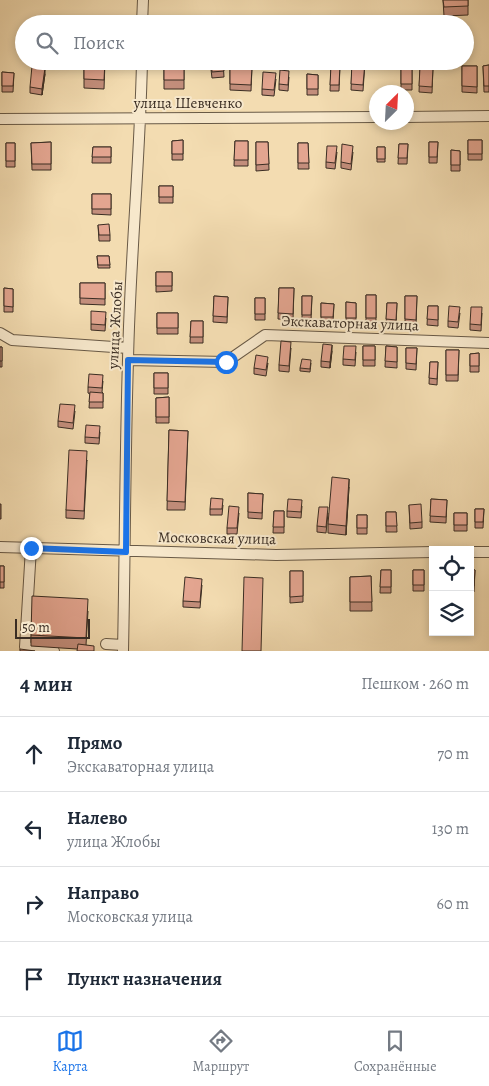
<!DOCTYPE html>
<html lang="ru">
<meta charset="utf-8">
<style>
body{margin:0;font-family:Alegreya,serif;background:#f2f2f3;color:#1f2937}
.controls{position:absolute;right:15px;bottom:15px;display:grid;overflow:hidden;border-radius:0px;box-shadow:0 2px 8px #0003}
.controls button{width:45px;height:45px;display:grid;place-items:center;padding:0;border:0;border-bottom:1px solid #e0e1e3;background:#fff;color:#1f2937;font:25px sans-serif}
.compass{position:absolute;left:369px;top:85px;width:45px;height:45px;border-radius:50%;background:#fff;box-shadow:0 2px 8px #0003;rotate:24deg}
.scale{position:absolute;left:15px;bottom:12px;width:75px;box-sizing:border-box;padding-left:5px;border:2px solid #3a2d23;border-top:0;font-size:14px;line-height:18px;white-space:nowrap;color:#3a2d23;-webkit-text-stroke:4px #f7e8cc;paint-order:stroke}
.stop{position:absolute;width:15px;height:15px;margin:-11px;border:4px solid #1a73e8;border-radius:50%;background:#fff}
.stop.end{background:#1a73e8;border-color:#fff;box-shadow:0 1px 5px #0008}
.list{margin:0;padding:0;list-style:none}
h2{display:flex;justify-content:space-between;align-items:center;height:65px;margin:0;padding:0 20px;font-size:21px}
h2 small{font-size:16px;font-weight:400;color:#747a83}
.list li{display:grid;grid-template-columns:32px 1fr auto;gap:15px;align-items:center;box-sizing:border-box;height:75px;padding:0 20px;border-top:1px solid #e0e1e3}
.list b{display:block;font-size:19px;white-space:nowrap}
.list p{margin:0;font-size:16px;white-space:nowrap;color:#747a83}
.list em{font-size:16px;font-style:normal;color:#747a83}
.icon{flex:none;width:28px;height:28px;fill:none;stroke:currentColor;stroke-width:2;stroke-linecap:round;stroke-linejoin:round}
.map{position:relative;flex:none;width:489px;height:651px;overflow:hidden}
.search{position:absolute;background:#fff;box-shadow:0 2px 8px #0003;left:15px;right:15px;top:15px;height:55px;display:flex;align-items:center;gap:12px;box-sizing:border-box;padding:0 18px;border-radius:28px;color:#747a83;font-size:19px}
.sheet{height:365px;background:#fff}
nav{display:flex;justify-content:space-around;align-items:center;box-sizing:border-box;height:70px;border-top:1px solid #e0e1e3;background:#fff;font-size:14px;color:#747a83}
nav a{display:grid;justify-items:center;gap:2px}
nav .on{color:#1a73e8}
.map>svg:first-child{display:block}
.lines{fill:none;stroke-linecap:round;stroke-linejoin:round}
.minor-casing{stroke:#685946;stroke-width:12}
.minor{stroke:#f7e8cc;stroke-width:10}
.wall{fill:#c38e7c;stroke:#3a2d23}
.shaded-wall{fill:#9f7465;stroke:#3a2d23}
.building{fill:#e3a590;stroke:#3a2d23}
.route{stroke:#1a73e8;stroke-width:6}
.labels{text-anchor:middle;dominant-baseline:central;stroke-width:4;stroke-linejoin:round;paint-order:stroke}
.street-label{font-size:15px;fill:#3a2d23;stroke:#f7e8cc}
</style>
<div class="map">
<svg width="489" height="651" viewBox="0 0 489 651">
<rect width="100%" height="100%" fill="#f3dcb1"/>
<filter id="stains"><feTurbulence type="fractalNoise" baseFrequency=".004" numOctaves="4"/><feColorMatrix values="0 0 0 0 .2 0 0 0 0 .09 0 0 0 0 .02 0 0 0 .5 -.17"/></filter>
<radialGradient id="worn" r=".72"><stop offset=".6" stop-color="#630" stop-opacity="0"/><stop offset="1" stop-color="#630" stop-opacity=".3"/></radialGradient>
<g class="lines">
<defs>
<path id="minor" d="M142,24L143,0
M406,117L489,116
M0,119L376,117
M0,333L12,340L128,348
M128,360L226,362L265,335L489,343
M0,547L276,555L433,552
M31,548L25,647L54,651
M470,552H489
M106,644L123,645
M123,651C125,554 125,457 128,360C130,260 140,161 142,61"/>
</defs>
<use href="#minor" class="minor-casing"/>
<use href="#minor" class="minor"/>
</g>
<path class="wall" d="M443,0H468V15L444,16Z
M84,61H105L104,89L84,88Z
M164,61H184V89H164Z
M210,61H223L224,77L212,78Z
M352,62H365L363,91L351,90Z
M331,65H340L339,91H330Z
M489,65V92H484L483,66Z
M462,66H477V93L462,92Z
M230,67H252L251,91L230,90Z
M420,67L433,68L432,93L419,92Z
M401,69H412V90H401Z
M2,72L14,73L13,92H2Z
M45,74L42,95L30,93V87Z
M307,74L318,75V95H307Z
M289,77L288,91L279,90V84Z
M276,79L274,96L262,95V89Z
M183,140V160H172V141Z
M468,140H482V160H468Z
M235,141H248V166H234Z
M51,142V170H32L31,143Z
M256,142H268L269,170L256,171Z
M429,142H438L437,163H429Z
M6,143H15V167H6Z
M298,143H308L309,169H298Z
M399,144H408L407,164H398Z
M93,147H111V163H92Z
M377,147H385V162H377Z
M451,150L460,151V171H451Z
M337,152L335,169L326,168V162Z
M353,152L351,170L341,168V162Z
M159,186H173V203H159Z
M92,194H111V215L92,214Z
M98,225L110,235V241H99Z
M97,256H109L110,268H98Z
M156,272H172V291L156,292Z
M80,283H105V305L80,304Z
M4,288L13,289V312H4Z
M279,288H294L293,320L278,319Z
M366,295H376V324H366Z
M214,296L228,297L227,323L213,322Z
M302,296H312L311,321H302Z
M405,296H417L416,326L405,325Z
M255,298H265V320H255Z
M346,302L356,303V324H346Z
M321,303L334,304L333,323H321Z
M387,303H397L396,326L386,325Z
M428,306H438V326L427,325Z
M157,313H178V334H157Z
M460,313L458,328L448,327V321Z
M482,313L481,331L470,330V324Z
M106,318L105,331L91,330V324Z
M191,321H203V343H190Z
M363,346H375V366H363Z
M386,346L397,347V368L385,367Z
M0,347H2V367H0Z
M291,348L289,372L279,371V365Z
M406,348H417L416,370L406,369Z
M446,350H459L458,381H446Z
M332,351L330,368L321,367V361Z
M356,352L355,366L343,365V359Z
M479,353V372H470V354Z
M430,362H438L437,385L429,384Z
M268,363L266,376L254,374V368Z
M311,363L310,372L300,371V368Z
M154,373H168V394H154Z
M103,381L102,392L103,393V408H89L90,394L88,393V387Z
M169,397V423H156V398Z
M75,411L73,429L58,427V421Z
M169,430L188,431L185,510H167Z
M100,432L99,444L85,443V437Z
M87,460L84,519L66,518V510Z
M349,487L346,535L328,533V524Z
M248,493L263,494L262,519L248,518Z
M431,499L447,500L446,523L430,522Z
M223,505L222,515H210V509Z
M409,505L422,522V528L410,529Z
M302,506L301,518L287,517V511Z
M475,509H484L483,528H475Z
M274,511H284V533H273Z
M386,512H396L397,532H386Z
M239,513L237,534H227V528Z
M328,513L326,533L317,532V526Z
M454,513H467V531H454Z
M357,515H367V534H357Z
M0,566H4V588H0Z
M470,569L475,570L474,592H470Z
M381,570H391V593H380Z
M413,570H424V591H413Z
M290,571H303V602L290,603Z
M371,576L372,611H350V577Z
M202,585L200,608L183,607V601Z
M88,611L86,645L94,651L77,649L31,646V635Z"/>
<path class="shaded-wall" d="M45,68V74L42,95V89Z
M332,345V351L330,368V362Z
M349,479V487L346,535V526Z"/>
<path class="building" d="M443,0H468V6L444,7Z
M165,16H185V24H165Z
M84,61H105L104,80L84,79Z
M164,61H184V80H164Z
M211,61H223L224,71L212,72Z
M352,62H365L363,85L351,84Z
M331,65H340L339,85H330Z
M489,65V86H484L483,66Z
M32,66L45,68L42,89L30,87Z
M462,66H477V87L462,86Z
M230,67H252L251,85L230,84Z
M420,67L433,68L432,87L419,86Z
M401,69H412V84H401Z
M280,70L289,71L288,85L279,84Z
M2,72L14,73L13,86H2Z
M263,72L276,73L274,90L262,89Z
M307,74L318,75V89H307Z
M183,140V154H172V141Z
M468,140H482V154H468Z
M235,141H248V160H234Z
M51,142V164H32L31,143Z
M256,142H268L269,164L256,165Z
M429,142H438L437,157H429Z
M6,143H15V161H6Z
M298,143H308L309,163H298Z
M342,144L353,146L351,164L341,162Z
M399,144H408L407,158H398Z
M327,146H337L335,163L326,162Z
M93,147H111V157H92Z
M377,147H385V159H377Z
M451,150L460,151V165H451Z
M159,186H173V197H159Z
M92,194H111V209H92Z
M109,224L110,235H99L98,225Z
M97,256H109L110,265H98Z
M156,272H172V286H156Z
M80,283H105V299L80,298Z
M4,288L13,289V307L4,306Z
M279,288H294L293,314L278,313Z
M366,295H376V318H366Z
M214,296L228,297L227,317L213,316Z
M302,296H312L311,315H302Z
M405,296H417L416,320L405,319Z
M255,298H265V314H255Z
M346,302L356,303V318H346Z
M321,303L334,304L333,317H321Z
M387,303H397L396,320L386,319Z
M428,306H438V320L427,319Z
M449,306L460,307L458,322L448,321Z
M471,307H482L481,325L470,324Z
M91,311L106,312L105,325L91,324Z
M157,313H178V328H157Z
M191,321H203V337H190Z
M281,341L291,342L289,366L279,365Z
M323,344L332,345L330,362L321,361Z
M344,346H356L355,360L343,359Z
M363,346H375V360H363Z
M386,346L397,347V362L385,361Z
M0,347H2V361H0Z
M406,348H417L416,364L406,363Z
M446,350H459L458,375H446Z
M479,353V366H470V354Z
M256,355L268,357L266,370L254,368Z
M302,359L311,360L310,369L300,368Z
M430,362H438L437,379L429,378Z
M154,373H168V388H154Z
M89,374L103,375L102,388L88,387Z
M90,392L103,393V402H89Z
M169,397V417H156V398Z
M60,404L75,405L73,423L58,421Z
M86,425L100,426L99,438L85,437Z
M169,430L188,431L185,502L167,501Z
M69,450L87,451L84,511L66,510Z
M332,477L349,479L346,526L328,524Z
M248,493L263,494L262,513L248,512Z
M211,498L223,499L222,509H210Z
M288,499L302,500L301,512L287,511Z
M431,499L447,500L446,517L430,516Z
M0,504H1V519H0Z
M421,504L422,522L410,523L409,505Z
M229,506L239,507L237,528H227Z
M319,507H328L326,527L317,526Z
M475,509H484L483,522H475Z
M274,511H284V527H273Z
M386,512H396L397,526H386Z
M454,513H467V525H454Z
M357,515H367V528H357Z
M0,566H4V582H0Z
M470,569L475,570L474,586H470Z
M381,570H391V587H380Z
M413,570H424V585H413Z
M290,571H303V596L290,597Z
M371,576L372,602H350V577Z
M185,577L202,579L200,602L183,601Z
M244,577L263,578L261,651H242Z
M32,596L88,599L86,638L31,635Z
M78,644L94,646V651H77Z
M20,649L35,651H20Z"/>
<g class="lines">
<path class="route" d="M31,548L126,552L128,360L226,362"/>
</g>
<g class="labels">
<g class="street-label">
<text x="188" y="103">улица Шевченко</text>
<text transform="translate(350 323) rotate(2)">Экскаваторная улица</text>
<text transform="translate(115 325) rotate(-87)">улица Жлобы</text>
<text transform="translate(217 538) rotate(1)">Московская улица</text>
</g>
</g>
<rect width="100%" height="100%" filter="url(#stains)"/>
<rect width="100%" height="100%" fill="url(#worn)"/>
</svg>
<div class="controls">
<button><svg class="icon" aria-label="locate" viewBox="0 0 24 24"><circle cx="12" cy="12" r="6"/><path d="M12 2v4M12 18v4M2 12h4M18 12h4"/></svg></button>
<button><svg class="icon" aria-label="layers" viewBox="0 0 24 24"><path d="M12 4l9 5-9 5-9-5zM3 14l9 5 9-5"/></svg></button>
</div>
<svg class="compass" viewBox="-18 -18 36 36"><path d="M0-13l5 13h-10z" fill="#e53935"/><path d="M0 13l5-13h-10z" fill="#747a83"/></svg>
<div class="scale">50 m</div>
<div class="stop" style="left:226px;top:362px"></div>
<div class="stop end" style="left:31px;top:548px"></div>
<div class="search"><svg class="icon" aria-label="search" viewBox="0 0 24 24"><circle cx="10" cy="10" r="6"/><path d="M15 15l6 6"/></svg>Поиск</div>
</div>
<section class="sheet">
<h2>4 мин<small>Пешком · 260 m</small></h2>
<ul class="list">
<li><svg class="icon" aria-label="ahead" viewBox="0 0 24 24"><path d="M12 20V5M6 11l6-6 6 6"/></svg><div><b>Прямо</b><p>Экскаваторная улица</p></div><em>70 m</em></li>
<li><svg class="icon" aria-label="left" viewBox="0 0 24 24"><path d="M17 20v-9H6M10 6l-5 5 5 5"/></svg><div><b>Налево</b><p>улица Жлобы</p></div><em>130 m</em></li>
<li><svg class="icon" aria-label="right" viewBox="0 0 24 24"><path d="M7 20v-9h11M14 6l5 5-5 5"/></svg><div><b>Направо</b><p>Московская улица</p></div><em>60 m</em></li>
<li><svg class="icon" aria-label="arrive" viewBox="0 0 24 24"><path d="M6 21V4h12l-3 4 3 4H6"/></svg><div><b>Пункт назначения</b></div></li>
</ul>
</section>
<nav>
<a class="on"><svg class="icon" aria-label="map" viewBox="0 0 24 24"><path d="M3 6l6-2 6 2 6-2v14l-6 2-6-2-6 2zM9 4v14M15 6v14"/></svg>Карта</a>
<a><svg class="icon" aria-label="directions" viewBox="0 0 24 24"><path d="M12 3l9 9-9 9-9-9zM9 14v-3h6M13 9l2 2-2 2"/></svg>Маршрут</a>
<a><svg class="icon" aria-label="saved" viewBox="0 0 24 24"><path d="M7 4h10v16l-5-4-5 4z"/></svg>Сохранённые</a>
</nav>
